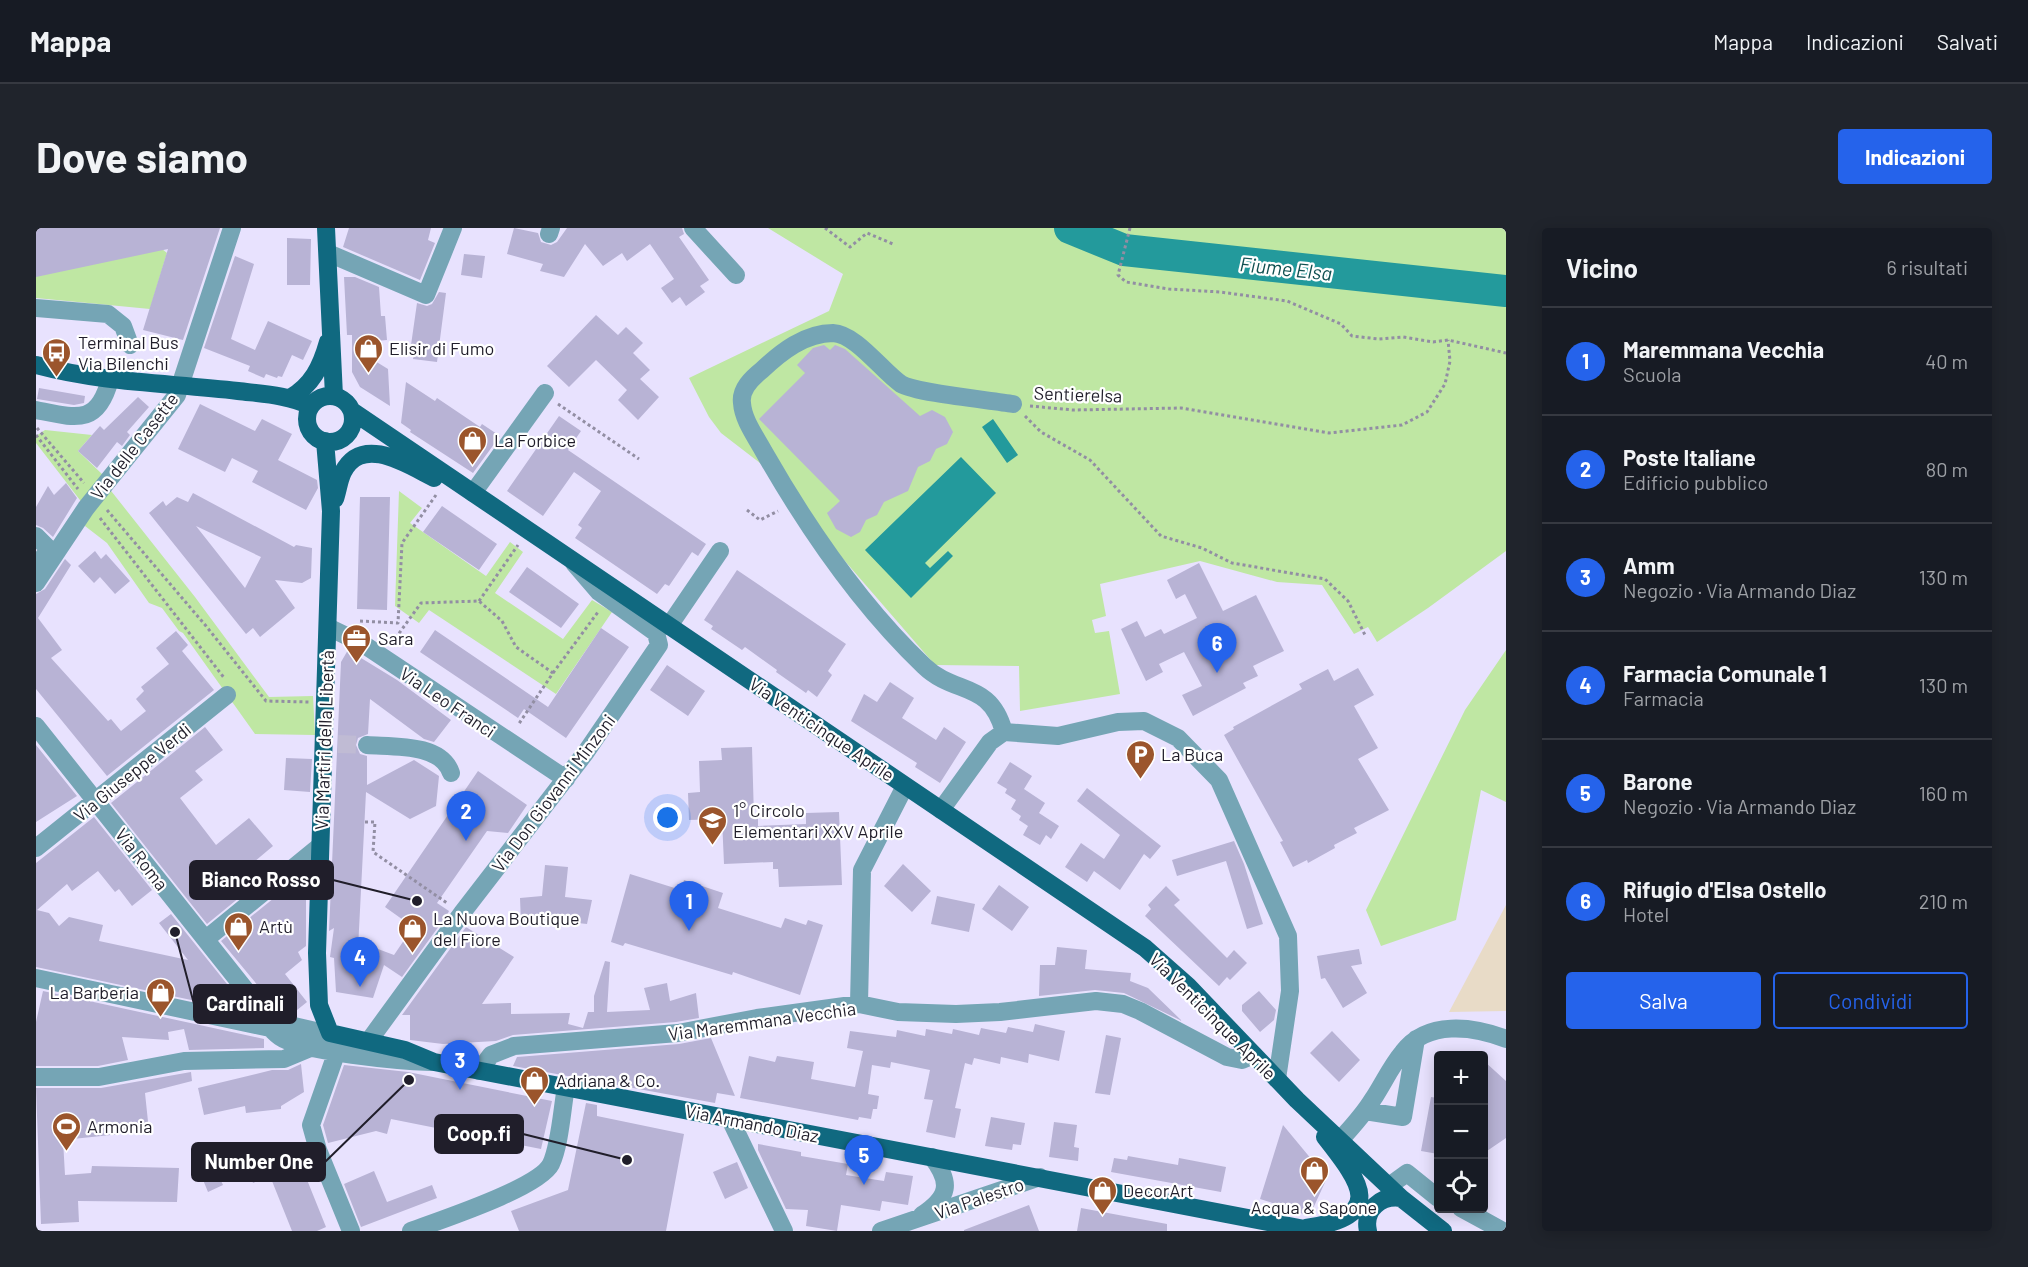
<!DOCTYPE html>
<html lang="it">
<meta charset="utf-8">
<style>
body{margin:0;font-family:Barlow,sans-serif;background:#20242c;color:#f1f3f6}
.controls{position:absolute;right:18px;bottom:18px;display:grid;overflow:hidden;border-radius:6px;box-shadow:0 3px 15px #0003}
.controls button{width:54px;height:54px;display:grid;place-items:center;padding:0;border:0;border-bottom:2px solid #363941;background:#171b24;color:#f1f3f6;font:30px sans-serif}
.you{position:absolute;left:632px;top:590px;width:21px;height:21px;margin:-15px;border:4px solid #fff;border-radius:50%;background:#1a73e8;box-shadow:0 0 0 9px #1a73e833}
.badge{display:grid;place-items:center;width:39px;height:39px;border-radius:50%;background:#2563eb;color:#fff;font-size:20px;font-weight:700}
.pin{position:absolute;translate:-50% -50px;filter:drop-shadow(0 2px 3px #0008)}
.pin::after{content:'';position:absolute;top:32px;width:21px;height:18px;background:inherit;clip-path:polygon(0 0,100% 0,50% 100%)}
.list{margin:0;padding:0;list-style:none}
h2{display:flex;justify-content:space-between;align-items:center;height:78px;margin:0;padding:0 24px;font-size:26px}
h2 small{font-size:20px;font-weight:400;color:#9ea1a6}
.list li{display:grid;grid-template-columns:39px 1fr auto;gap:18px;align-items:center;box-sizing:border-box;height:108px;padding:0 24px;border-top:2px solid #363941}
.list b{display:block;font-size:22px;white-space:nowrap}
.list p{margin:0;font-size:20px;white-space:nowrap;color:#9ea1a6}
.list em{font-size:20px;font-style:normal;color:#9ea1a6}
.actions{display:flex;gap:12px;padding:18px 24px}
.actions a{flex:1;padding:14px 0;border:2px solid #2563eb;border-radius:6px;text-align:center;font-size:21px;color:#2563eb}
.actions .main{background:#2563eb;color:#fff}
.icon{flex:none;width:33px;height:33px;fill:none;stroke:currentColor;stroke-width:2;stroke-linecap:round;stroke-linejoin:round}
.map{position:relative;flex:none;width:1470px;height:1003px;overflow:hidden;border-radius:6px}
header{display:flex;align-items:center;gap:36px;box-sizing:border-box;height:84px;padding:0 30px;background:#171b24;border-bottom:2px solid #363941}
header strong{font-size:28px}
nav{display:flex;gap:33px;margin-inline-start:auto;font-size:21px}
.intro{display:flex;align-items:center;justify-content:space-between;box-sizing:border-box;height:144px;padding:0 36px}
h1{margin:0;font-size:42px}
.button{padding:15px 27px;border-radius:6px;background:#2563eb;color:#fff;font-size:21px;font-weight:700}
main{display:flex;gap:36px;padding:0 36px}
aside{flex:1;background:#171b24;border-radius:6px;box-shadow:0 3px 15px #0003}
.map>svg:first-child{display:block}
.industrial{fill:#e8dbc7}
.green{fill:#bfe7a3}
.water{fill:#239a9c}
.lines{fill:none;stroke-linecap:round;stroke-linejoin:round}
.river{stroke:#239a9c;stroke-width:32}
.building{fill:#b8b3d5;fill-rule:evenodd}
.minor-tunnel{stroke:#c0bbd4;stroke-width:18;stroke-dasharray:18 9;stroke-linecap:butt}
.path{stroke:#928ea3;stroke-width:3;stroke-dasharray:3 3;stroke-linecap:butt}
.minor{stroke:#75a5b5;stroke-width:18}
.major{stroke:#106980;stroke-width:18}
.labels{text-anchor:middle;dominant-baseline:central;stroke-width:4.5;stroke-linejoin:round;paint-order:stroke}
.poi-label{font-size:18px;fill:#201e2a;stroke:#fff;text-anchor:start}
.street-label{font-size:18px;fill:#201e2a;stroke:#fff}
.water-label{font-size:20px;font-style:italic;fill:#105152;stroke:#fff}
.leader{fill:none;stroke:#201e2a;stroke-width:2}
.callout-dot{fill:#201e2a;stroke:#fff;stroke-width:2}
.callout{fill:#201e2a;stroke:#201e2a;stroke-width:2}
.callout-label{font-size:20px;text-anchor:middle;font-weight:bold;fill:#fff}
</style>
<header>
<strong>Mappa</strong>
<nav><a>Mappa</a><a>Indicazioni</a><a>Salvati</a></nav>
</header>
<div class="intro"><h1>Dove siamo</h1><a class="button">Indicazioni</a></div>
<main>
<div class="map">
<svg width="1470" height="1003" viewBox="0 0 1470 1003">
<rect width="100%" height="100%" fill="#e8e2fe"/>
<path class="industrial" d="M1470,677V783L1413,784Z"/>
<path class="green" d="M732,0H1470V323L1392,380L1341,414L1332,399L1318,406L1286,357L1241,354L1164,333L1064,356L1070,388L1056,392L1059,405L1073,403L1084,466L984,483L983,438L899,437L724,235L685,205L673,189L653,150L793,83L807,46Z
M126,21L131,25L114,81L0,70V48Z
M9,202L56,207L42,223L67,247L47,276L0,215V208Z
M72,259L159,369L233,469L277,468L279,507L219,506L147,405L143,403L126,380L113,375L71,315L49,298L50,290Z
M363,263L386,280L374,295L450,348L474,314L487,324L459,365L527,411L556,372L576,384L520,466L393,382L383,395L359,378Z
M1470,422V574L1445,562L1420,692L1345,718L1330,682L1429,482Z"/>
<path class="water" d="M957,191L982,227L971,235L946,199Z
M925,229L960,265L889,335L894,340L912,323L917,328L875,370L829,322Z"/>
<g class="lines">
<path class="river" d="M1034,0L1088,22L1470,63"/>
</g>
<path class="building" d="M0,0H184L147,112L107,102L132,21L0,49Z
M313,0H395L392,12L399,15L384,52L307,19Z
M478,0L502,5L505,14L515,17L521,14L531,0H646L648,6L643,9L673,52L664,58L669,64L650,78L644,69L636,75L625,60L638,51L614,16L591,33L586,25L567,38L549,16L528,49L504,43L507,36L471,26Z
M251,10L275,11L274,57H251Z
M428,26L449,28L446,50L425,47Z
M199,28L218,36L195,111L219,122L232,93L276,113L267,132L256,127L246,149L242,148L241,150L230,146L228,150L212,143L214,138L168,120Z
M308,49H319L343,59L345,88H349L351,112L340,113L339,133L352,141L354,178L324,159L316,144V107H311Z
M403,64L410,65L401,134L377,131L379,118L375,117L381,75L391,78L396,76Z
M560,87L582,107L590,99L607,115L597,125L614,142L604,151L623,169L602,192L582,172L591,162L560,132L533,159L511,138Z
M788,117L794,122L799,117L809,121L884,188L896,182L909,189L917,204L911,216L900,221L894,233L882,239L872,263L848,274L841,287L830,292L824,304L815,309L800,301L791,285L804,273L723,191L769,145L761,137L777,120Z
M370,154L399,173L401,170L444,199L446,196L464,208L437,245L374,204L375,202L365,195Z
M3,160L49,168L48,175L38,177L1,171Z
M102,169L113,179L91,204L94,207L86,218L81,214L61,240L42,223L64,198L68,202Z
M164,176L219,203L226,191L256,206L242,232L281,252L282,260L270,282L216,254L222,243L196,230L189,244L142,221Z
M523,188L545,203L532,222L670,316L662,328L656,324L633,358L629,356L621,366L539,310L546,300L542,297L565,263L538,244L507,288L471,263Z
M30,255L41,270L17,309L7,300L0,297V279L12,258L18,267Z
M157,265L258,319L260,317L276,320L275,350L266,355L239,352L259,380L224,409L217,400L210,406L113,285L127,273L130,278L141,269L152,274ZM160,298L225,329L209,360Z
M324,269H354L351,382L321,381Z
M406,278L461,316L443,342L387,304Z
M59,323L65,331L70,326L94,353L79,366L64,349L58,355L42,338Z
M29,331L35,337L2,390L26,422L15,430L72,493L75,491L85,503L110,483L100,471L108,463L105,459L133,436L120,420L140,403L152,417L146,423L178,462L71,548L0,461V366L9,361Z
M1163,335L1187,383L1220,367L1248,423L1217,438L1222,448L1207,455L1210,460L1157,488L1146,467L1166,458L1148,424L1123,436L1127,444L1110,453L1085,401L1101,393L1109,409L1125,401L1128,406L1161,390L1149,366L1140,371L1131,352Z
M491,339L543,376L525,400L473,364Z
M701,342L810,416L792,443L796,447L781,469L772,462L770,465L740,444L741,442L709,419L706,422L675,401L677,398L668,392Z
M565,400L593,419L530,510L488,481L482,490L384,424L399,402L512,479Z
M312,422L361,452L415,492L398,514L388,511L334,471L332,506L322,510L320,517L324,526L331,528V557L378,532L403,548L400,578L374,591L330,564L322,721L326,715L358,727L377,699L349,679L442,543L491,577L472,605L451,603L401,675L413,683L411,687L366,749L348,737L337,770L300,764L298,730L294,729L298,700L293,703L305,434Z
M631,437L669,463L652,488L614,462Z
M1322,440L1338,467L1318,478L1342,520L1322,531L1353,582L1318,600L1321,605L1298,617L1299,620L1272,635L1271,632L1257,639L1244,614L1247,613L1188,507L1198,501L1197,499L1266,461L1263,456L1292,441L1298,453Z
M854,454L878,470L866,490L900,512L908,499L930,514L904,555L879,539L881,535L815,493L828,466L841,474Z
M169,499L187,522L159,543L167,552L144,570L180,617L213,590L237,618L193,655L204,669L171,696L75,575Z
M0,517L41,568L0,594Z
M716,519L718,590H722V598L770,596V585L803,584L806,657L743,659L742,641H737V634L688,636L686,591L653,592L652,565L664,564L663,533L686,532L685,520Z
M250,530L276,531L274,564L248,562Z
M974,534L996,548L988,561L1009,575L1003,585L1023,598L1015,611L1010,607L1004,617L987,607L992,598L983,592L985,588L975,581L980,572L969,565L971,561L961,555Z
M1051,560L1125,618L1114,631L1108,626L1084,662L1058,643L1051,654L1029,639L1045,615L1068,631L1084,607L1041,573Z
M58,589L116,662L96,678L83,661L79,664L62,643L36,663L31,656L1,682L13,685L23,698L33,689L67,697L63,713L152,732L123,695L135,686L203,771L207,783L0,739V635Z
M1198,613L1208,636L1227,696L1211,701L1190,633L1141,648L1136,632Z
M867,636L895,663L876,684L848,658Z
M509,637L532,639L529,669L556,672L551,696L513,692L485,695L484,670L506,668Z
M270,644V718L262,724L266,732L249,746L271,774L256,786L246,776L243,778L233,771L185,713Z
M594,646L645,662L648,652L687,665L682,680L745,700L749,690L770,697L772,692L787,697L764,767L697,744L696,747L589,715L587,718L575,714Z
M963,657L993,679L976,703L946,681Z
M1130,658L1144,672L1138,677L1191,730L1198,722L1211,735L1194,752L1191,749L1183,758L1109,688L1115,681L1112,677Z
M901,668L939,676L933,704L895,696Z
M430,699L478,729L446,776L475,775V786L534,785L532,796L547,800L552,784H558V768L569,733L574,734L571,784L614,782L608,760L631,755L634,773L660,765L663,790L640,794L477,807L460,813L407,816L374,812V787H366Z
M1021,719L1051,722L1049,741L1095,745L1094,753L1112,760L1146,793L1088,765L1059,762L1003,768L1004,737H1019Z
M1323,721L1326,736L1315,738L1331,765L1307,780L1289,750L1285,751L1281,728Z
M7,763L228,811V820L153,822L148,801L132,804L133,812L86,809L92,832L62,838H0V794Z
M1223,763L1240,782L1238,792L1224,804L1206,783V777Z
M999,796L1029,803L1023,833L993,826L992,835L965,829L964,836L938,830L936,837L929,835L919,880L925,881L919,910L890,904L897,872L888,871L894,842L855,834L854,840L836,837L832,866L843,868L841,881H837L835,891L823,889L822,892L704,870L713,828L739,834L741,828L778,834L775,851L819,859L827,823L811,820L814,803L860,809L861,802L889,808L890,801L916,806L917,801L943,807L945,800L970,805L972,799L997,804Z
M1296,803L1324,832L1303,854L1274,825Z
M1070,807L1085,810L1074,867L1059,865Z
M675,810L699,868L681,865L679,875L477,838L481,829L643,816Z
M1448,833L1470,853V910L1448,925Z
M265,836L268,864L245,878V881L210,885L209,878L168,887L162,860L236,842H252Z
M308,837L372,844L516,873L505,921L355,891L351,906L340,903L292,915L287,897Z
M155,844L156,853L109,865L113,903L27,912L29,947L55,945L56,938L143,940L141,974L42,973L43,994L5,996L0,860H65Z
M1395,869L1402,870V926L1385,923Z
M550,875L561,877V888L648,906L630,1003H483L475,983L532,962Z
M955,889L989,895L985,917L977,916L976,922L949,918Z
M1018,894L1041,897L1038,919L1043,920L1042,933L1013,929Z
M1247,897L1291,950L1274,987L1248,982L1243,977L1224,971Z
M722,916L765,924V928L812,936L810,947L848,953L850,944L877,948L872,977L846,973L844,983L805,977L801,1003L770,998L772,982L750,981L722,922Z
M259,922L290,999L281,1003H256L234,948L217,955L212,941Z
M1092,928L1142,937L1143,930L1190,939L1185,964L1075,944L1078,930L1091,932Z
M701,934L712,960L689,971L677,944Z
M179,940L187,957L172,964L165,947Z
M338,943L351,974L396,957L401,970L325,999L308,956Z
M993,977L1003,1003H928V1002Z
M1045,980L1131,996V1003H1041Z"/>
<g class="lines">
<path class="minor-tunnel" d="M302,516L331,517"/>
<path class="path" d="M789,0L814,19L831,5L857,16
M1094,0L1082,47L1090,54L1133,61L1184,64L1251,73L1305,96L1316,108L1343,111L1367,109L1397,114L1412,112L1470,125
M522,176L603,231
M994,178L1037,182L1145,180L1293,205L1366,197L1391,184L1409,156L1414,133L1412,112
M989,188L1005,204L1054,232L1125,308L1166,320L1196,335L1289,351L1312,373L1329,407
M1,200L48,255
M0,207L42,261
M71,282L170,398L230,473L273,474
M711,282L724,292L742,283
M64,290L189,451
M443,373L482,317
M324,393L362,395L366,315L400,267
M356,415L385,375L443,373L466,393L480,419L517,445L482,497
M517,445L562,384
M329,594H339L337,624L411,675"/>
<path class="minor" d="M657,0L700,47
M513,6L515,0
M292,25L390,67L417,0
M0,80L72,86L87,98L94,117
M0,182C40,190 62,198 74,151
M437,265L509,165
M0,308L13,321L3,335
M0,355L50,280L141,167L196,0
M633,398L684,323
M292,399L327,416L530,551
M0,498L212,765C221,780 230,799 244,809C265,824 365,833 395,834
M968,504C954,452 919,468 888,438C824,377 772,301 728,224C720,209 707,192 706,175C704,161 716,150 726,142C745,124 769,105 797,105C820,106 846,143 865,156C880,165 954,172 977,176
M331,517C357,519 405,515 415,545
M905,582L954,514L968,504L1022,508L1082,494L1108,493L1142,510L1183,552L1252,708L1254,763L1241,851
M0,620L191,467
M170,711L284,618
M0,750L234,800
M823,776L826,642L869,558
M230,782L245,795L297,807
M332,814L426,685L550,524L623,417L620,405L563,364L538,335
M301,823L275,897L282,922L315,1003
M443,843L455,827L478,818L642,805L721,790L823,776L862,784L920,786L964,784L1060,773L1087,776L1104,783L1191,829L1206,832L1218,827
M0,849H63L148,833L248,831L272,821
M1329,883L1367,889L1380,811
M694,891L748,1003
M1305,911C1317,898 1328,886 1337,871C1347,856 1355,838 1367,824C1391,792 1437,798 1470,811
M1353,958L1371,945L1402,970
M1425,980L1467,1003
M886,987C913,969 916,955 896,929
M375,1003C404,992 503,960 515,936C524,917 526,881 530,859
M845,1003L1004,949"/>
<path class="major" d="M290,0L298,168
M0,137C66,155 135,155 202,163C227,166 252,167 275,178
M271 191a23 23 0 1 1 46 0a23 23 0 1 1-46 0Z
M254,170C276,157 285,139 292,114
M316,183L1109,720L1152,758L1261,872L1365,970L1407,1003
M289,213L295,283L281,725L283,777L294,805L369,822L398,834L1279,1003
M299,271C302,262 303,252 307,244C327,206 372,237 398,250
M1270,1000C1350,988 1326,956 1289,909
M1332,1003C1327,982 1345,967 1365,970"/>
</g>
<defs>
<symbol id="shop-pin" viewBox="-11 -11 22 30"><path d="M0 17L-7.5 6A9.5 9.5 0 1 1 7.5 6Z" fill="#9b552c" stroke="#fff"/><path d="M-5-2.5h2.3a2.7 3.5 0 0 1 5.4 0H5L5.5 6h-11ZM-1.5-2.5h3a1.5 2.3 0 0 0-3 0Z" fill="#fff"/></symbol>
<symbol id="bus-pin" viewBox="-11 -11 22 30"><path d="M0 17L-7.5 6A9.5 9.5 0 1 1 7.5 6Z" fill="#9b552c" stroke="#fff"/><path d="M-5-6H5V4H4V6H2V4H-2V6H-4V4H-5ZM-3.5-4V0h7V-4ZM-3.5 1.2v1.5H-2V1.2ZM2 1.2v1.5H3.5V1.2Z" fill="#fff"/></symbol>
<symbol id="office-pin" viewBox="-11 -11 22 30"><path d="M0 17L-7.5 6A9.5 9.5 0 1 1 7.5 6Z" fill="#9b552c" stroke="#fff"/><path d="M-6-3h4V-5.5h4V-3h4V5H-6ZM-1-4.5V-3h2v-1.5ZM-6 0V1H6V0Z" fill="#fff"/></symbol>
<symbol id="parking-pin" viewBox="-11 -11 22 30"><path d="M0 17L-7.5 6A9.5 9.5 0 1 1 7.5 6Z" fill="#9b552c" stroke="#fff"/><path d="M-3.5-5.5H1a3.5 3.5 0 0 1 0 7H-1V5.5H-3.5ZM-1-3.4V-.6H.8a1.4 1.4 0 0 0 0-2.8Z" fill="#fff"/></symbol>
<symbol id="school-pin" viewBox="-11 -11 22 30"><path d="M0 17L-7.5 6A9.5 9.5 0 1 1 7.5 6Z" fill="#9b552c" stroke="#fff"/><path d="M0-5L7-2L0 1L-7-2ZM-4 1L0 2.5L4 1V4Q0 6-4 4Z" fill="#fff"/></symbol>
<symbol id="stadium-pin" viewBox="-11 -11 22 30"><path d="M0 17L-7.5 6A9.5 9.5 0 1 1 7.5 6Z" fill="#9b552c" stroke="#fff"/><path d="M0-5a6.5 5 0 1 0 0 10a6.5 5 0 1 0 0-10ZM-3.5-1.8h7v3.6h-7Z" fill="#fff"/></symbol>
</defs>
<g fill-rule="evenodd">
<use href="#shop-pin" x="316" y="104" width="33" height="45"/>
<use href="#bus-pin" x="4" y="108" width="33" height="45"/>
<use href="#shop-pin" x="420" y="196" width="33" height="45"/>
<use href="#office-pin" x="304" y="394" width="33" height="45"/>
<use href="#parking-pin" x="1088" y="510" width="33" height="45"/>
<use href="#school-pin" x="660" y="576" width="33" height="45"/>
<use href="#shop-pin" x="186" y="682" width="33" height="45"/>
<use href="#shop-pin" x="360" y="684" width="33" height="45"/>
<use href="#shop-pin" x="108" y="748" width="33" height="45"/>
<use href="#shop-pin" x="482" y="836" width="33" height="45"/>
<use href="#stadium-pin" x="14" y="882" width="33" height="45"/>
<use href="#shop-pin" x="1262" y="926" width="33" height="45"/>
<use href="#shop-pin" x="1050" y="946" width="33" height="45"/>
</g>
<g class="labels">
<g class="poi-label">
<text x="42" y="114">Terminal Bus<tspan x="42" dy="21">Via Bilenchi</tspan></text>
<text x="353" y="120">Elisir di Fumo</text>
<text x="458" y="212">La Forbice</text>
<text x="342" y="410">Sara</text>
<text x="1125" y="526">La Buca</text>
<text x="697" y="582">1° Circolo<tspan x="697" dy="21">Elementari XXV Aprile</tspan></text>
<text x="397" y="690">La Nuova Boutique<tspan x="397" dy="21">del Fiore</tspan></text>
<text x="223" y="698">Artù</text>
<text x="103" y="764" text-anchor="end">La Barberia</text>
<text x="520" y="852">Adriana &amp; Co.</text>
<text x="51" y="898">Armonia</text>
<text x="1087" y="962">DecorArt</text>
<text x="1278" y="979" text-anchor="middle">Acqua &amp; Sapone</text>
</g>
<g class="street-label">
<text transform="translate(1042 166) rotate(2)">Sentierelsa</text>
<text transform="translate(98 218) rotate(-52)">Via delle Casette</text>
<text transform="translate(412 474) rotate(34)">Via Leo Franci</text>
<text transform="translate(786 501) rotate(34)">Via Venticinque Aprile</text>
<text transform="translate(288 512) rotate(-88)">Via Martiri della Libertà</text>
<text transform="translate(96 544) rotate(-39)">Via Giuseppe Verdi</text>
<text transform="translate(517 565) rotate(-53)">Via Don Giovanni Minzoni</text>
<text transform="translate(106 631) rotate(52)">Via Roma</text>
<text transform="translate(1177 788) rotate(45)">Via Venticinque Aprile</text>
<text transform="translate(726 793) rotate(-8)">Via Maremmana Vecchia</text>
<text transform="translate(716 895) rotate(11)">Via Armando Diaz</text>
<text transform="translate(943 970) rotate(-19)">Via Palestro</text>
</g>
<g class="water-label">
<text transform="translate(1250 40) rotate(6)">Fiume Elsa</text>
</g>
</g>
<path class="leader" d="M381 673L297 652M139 704L158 776M591 932L487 906M373 852L289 934"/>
<g class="callout-dot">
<circle cx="381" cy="673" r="6"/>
<circle cx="139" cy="704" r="6"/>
<circle cx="591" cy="932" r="6"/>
<circle cx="373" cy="852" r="6"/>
</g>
<g class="callout">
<rect x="154" y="633" width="143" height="38" rx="6"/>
<rect x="158" y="757" width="102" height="38" rx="6"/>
<rect x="399" y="887" width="88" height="38" rx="6"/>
<rect x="156" y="915" width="133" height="38" rx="6"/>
</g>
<g class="callout-label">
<text x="225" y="659">Bianco Rosso</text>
<text x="209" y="783">Cardinali</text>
<text x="443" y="913">Coop.fi</text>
<text x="223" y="941">Number One</text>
</g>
</svg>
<div class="controls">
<button>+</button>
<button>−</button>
<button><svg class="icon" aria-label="locate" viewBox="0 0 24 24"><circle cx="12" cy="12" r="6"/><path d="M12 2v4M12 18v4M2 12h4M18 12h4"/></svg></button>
</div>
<div class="you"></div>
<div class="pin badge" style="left:653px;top:703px">1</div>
<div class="pin badge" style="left:430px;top:613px">2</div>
<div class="pin badge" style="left:424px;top:862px">3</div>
<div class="pin badge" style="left:324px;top:759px">4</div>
<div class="pin badge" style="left:828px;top:957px">5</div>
<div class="pin badge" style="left:1181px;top:445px">6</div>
</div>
<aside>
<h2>Vicino<small>6 risultati</small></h2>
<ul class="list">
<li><span class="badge">1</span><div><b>Maremmana Vecchia</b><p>Scuola</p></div><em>40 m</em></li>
<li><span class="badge">2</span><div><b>Poste Italiane</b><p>Edificio pubblico</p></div><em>80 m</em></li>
<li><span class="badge">3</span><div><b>Amm</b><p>Negozio · Via Armando Diaz</p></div><em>130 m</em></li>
<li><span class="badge">4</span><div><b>Farmacia Comunale 1</b><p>Farmacia</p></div><em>130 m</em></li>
<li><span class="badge">5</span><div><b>Barone</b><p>Negozio · Via Armando Diaz</p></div><em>160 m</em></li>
<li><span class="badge">6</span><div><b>Rifugio d'Elsa Ostello</b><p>Hotel</p></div><em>210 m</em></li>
</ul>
<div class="actions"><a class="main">Salva</a><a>Condividi</a></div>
</aside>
</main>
